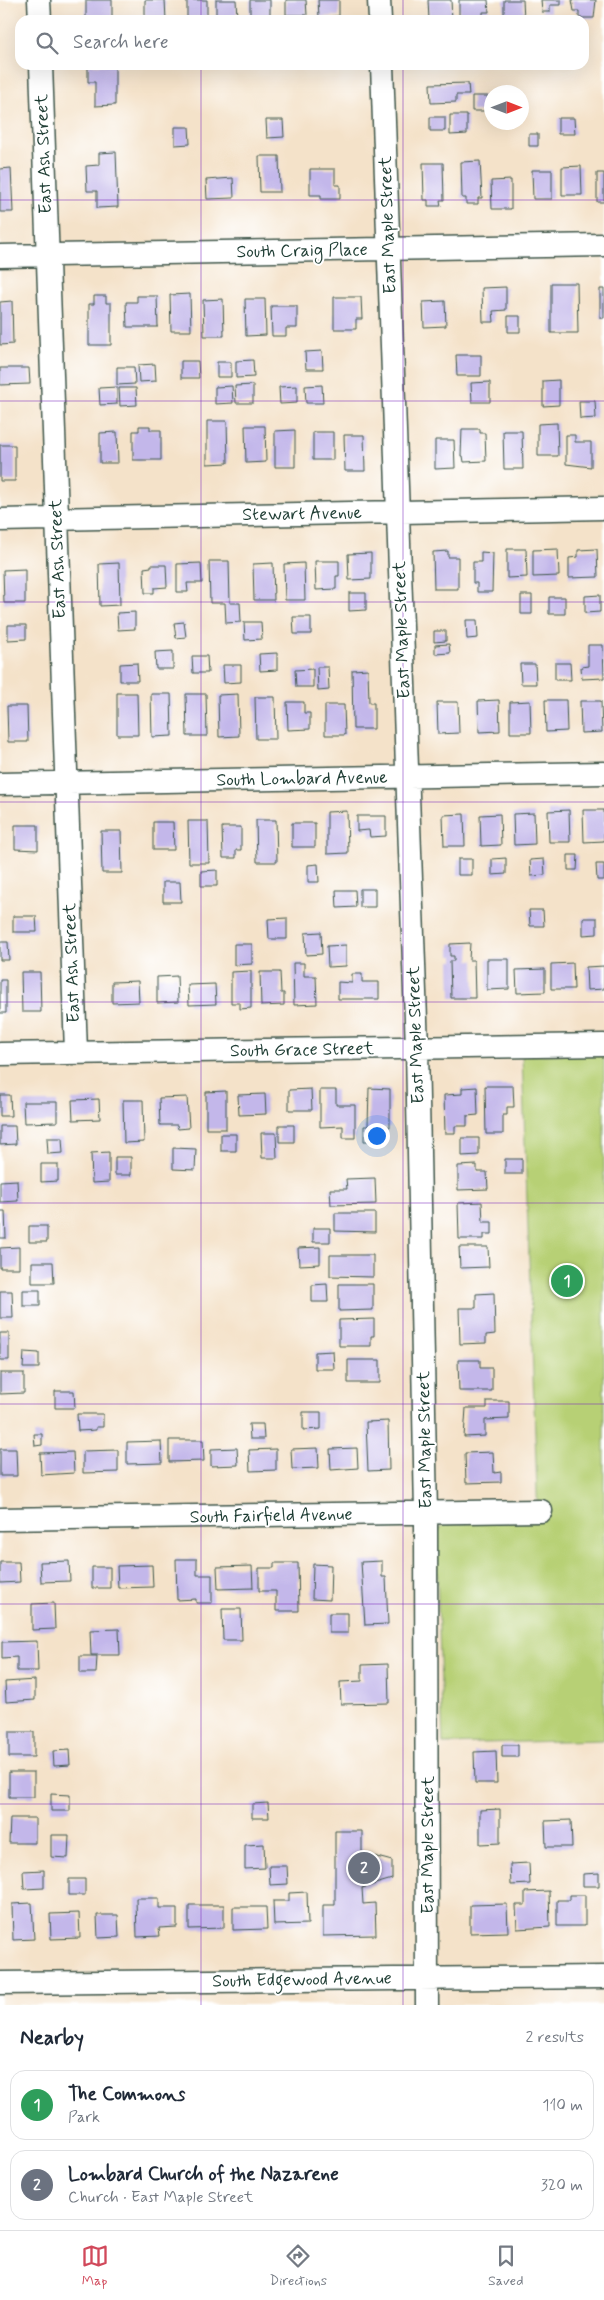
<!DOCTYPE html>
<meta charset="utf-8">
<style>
body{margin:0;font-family:Mynerve,sans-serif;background:#f2f2f3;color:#1f2937}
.compass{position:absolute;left:484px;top:85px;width:45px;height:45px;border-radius:50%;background:#fff;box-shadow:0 5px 20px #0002;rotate:90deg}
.you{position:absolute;left:376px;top:1135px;width:18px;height:18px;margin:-12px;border:4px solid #fff;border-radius:50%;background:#1a73e8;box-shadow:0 0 0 8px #1a73e833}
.badge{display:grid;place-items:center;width:32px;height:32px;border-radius:50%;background:#d1495b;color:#fff;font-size:16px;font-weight:700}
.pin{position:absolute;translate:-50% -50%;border:2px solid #fff;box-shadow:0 1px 5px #0006}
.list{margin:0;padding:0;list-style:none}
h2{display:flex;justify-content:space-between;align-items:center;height:65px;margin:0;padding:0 20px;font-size:21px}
h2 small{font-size:16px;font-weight:400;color:#747a83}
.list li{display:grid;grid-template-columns:32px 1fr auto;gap:15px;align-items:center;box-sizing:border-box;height:70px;margin:0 10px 10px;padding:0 10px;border:1px solid #e0e1e3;border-radius:15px}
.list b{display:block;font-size:19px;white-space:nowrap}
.list p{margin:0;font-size:16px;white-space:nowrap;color:#747a83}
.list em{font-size:16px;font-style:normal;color:#747a83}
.icon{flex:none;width:28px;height:28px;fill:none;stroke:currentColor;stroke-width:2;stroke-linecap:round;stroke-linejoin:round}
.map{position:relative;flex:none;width:604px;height:2005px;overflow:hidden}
.search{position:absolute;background:#fff;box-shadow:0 5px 20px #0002;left:15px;right:15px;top:15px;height:55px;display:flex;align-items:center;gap:12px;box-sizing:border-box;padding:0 18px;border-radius:15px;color:#747a83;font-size:19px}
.sheet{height:225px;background:#fff}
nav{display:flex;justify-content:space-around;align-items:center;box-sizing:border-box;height:70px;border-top:1px solid #e0e1e3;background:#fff;font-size:14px;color:#747a83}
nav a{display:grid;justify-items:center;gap:2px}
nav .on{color:#d1495b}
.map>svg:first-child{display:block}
.green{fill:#b7d075;stroke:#6b8654}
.building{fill:#c3b7ea}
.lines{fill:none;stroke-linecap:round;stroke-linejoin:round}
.minor-casing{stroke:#3f564a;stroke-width:25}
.minor{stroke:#fff;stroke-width:22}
.grid{fill:none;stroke:#7b2cbf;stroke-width:1;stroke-opacity:0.55}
.labels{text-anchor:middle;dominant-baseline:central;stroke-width:4;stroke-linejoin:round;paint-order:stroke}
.street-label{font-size:18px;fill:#1f3d34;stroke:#fff}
</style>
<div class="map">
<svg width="604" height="2005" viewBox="0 0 604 2005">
<rect width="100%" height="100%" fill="#fff"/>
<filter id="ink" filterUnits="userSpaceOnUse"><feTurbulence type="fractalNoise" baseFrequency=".02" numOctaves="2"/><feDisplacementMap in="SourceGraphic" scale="10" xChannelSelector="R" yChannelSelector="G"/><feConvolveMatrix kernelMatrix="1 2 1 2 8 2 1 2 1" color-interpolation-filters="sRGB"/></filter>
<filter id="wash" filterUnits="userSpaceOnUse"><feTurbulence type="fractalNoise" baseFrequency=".0096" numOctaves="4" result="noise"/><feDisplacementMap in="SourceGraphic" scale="20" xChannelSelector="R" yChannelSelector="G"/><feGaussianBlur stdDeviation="1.12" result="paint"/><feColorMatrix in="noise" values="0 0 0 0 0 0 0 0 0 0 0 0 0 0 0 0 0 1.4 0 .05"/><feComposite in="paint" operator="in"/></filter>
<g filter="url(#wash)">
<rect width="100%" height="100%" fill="#f4e2c9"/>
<path class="green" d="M604,1053V1740L443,1744L436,1543L437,1532L444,1524L538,1521L522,1055Z"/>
<g id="blocks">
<path class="building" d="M86,0H112V19L86,20Z
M145,0H165L166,20H145Z
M187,0H207V17L187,18Z
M216,0H236L237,17L216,18Z
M250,0H270V17H250Z
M286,0H306L307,15H286Z
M318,0H339V16L319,17Z
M428,0H451L452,20H429Z
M459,0H488L489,12H483V17L459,18Z
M504,0H523L524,19H504Z
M541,0H561V5H550V12H542Z
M572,0H596L594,18H579V11H574Z
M88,65H115V105L95,106V82H88Z
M468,83L469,95H456V102L431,103L430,84Z
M472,96H488V111H472Z
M450,115H467V134L450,135Z
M430,117H445V131H430Z
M558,118H574L575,134H558Z
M266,120H283L284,137L267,138Z
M175,127H189L190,144L175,145Z
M529,134H538V146H529Z
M116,152L118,207L97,208V191H87L86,166L99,165V153Z
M259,156H279L280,192H260Z
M480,161L482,198H478V204H466V198H462L461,162Z
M423,163H443L444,200H440L441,206H428V200H424Z
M581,166L582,195H562V167Z
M11,168L13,212H0V169Z
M310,169H335V185H340V199H321V195H310Z
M532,170H552V199H533Z
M597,173H604V202H597Z
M233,178L234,198L207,199L206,180Z
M511,180V209H492L491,181Z
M551,283H577L578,333H551Z
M506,287V310L493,311L494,322H483L482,288Z
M600,289H604V318H600Z
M190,294L191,331H171L170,295Z
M94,296H106V303H111V345H89V304H94Z
M137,296H157L158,327H127L126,302H137Z
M334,297H361L362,319H356V329H334Z
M223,299L224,336H204L203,300Z
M245,299H265L266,335L246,336Z
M12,301L13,344L0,345V302Z
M445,301L446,326L424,327L423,302Z
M271,306H297V328H286V336H272Z
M508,316H520V332H508Z
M322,351L323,369H306L305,352Z
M456,355H481V376H457Z
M253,360L254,377L236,378V361Z
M181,361H198L199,378H181Z
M217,362H231V377H217Z
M155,364L156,381L139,382L138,365Z
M117,367H134L135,384L117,385Z
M0,368H29L30,384L0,385Z
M559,380V405L543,406V381Z
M490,382V402H472L471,383Z
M253,385V403H236L235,386Z
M322,385L323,403H306L305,386Z
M232,386L233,403L215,404V387Z
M297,386V403L280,404L279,387Z
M117,387V404L100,405L99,388Z
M119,388H136L137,405L120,406Z
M579,401H595L596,418L580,419Z
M207,421H227L228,463L207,464Z
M557,423L558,456H538V424Z
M139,426H150V430H161V460H133V431H139Z
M245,426H265L266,462L246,463Z
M462,429H480V433H485L486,461L464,462L463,456H461Z
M295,430V467H275V431Z
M503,431H522L523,469H504Z
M117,432L118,463H100V433Z
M313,432H333V460H313Z
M344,435H364L365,471H345Z
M566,435H575V442H591V467L566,464Z
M435,440H454L455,468L435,469Z
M0,445H15V481H0Z
M507,549H526L527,577L507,578Z
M558,549L559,576L533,577V550Z
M597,549L598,577L569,578V558L578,557V550Z
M448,551V557H458V589H434L433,552Z
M481,552L493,553L492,592H477V583H473V562H481Z
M371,553V579L349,580L348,554Z
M209,561H229L230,603H240L241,622L226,623L225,603H210Z
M315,561H339V576H336V589L316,590Z
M119,563L120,605L100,606L99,564Z
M201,563L202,583H187L188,592H177V564Z
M273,563L274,600H254L253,564Z
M304,563L305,600H285L284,564Z
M151,565H166L167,587L154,588V593H145L144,568L151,567Z
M25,569V603H4L3,570Z
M349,593H366V610L349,611Z
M521,595H532V614H521Z
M600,595V612L585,613V596Z
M549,597H565V614H549Z
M135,612V629L118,630L117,613Z
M293,617H311V634H294Z
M466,620H477L478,638L467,639Z
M184,622L186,637L176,638L174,623Z
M244,622H261L262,639L245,640Z
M8,625H26V639L8,640Z
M434,631H446V641L434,642Z
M449,644L450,653L435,654V645Z
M588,645H603L604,678L582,679L581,667L588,666Z
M173,651V669H156L155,652Z
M277,653V670L260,671L259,654Z
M192,656H207L208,673H193Z
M137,663L138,681H120V664Z
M555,663H570L571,680H555Z
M520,664H535L536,684H521Z
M223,665H241V682L224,683Z
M317,667H328L329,690L318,691Z
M313,669V687H296L295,670Z
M368,669L369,703H374V729H353L352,670Z
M117,693H137L138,735H117Z
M151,694H171L172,736L152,737Z
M186,694H206L207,736H187Z
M238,694L239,736L219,737L218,695Z
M255,697H275L276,739H256Z
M499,700L500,731L479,732L478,701Z
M545,700H566L567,731L546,732Z
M530,701L531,733H510V702Z
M580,701H601L602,732L581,733Z
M287,702H304V713H310V729L288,730Z
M437,702H458L459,733L438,734Z
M325,705H344L345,735H325Z
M7,706H27L28,742H8Z
M569,810L570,842H549L548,811Z
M583,810H604V841L584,842Z
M347,811L348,853L327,854V812Z
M534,813L535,844L514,845L513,814Z
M464,814L465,846H444L443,815Z
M500,814L501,845L481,846L480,815Z
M357,816H386V836L370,837L369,830L357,831Z
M256,820H276L277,862H257Z
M188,821H208L209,863H189Z
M153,822H173L174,850H153Z
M292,823H315V847H292Z
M15,825H38V850L15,849Z
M222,827H241V850H236V858H223Z
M101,831H121L122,873H102Z
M568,855H578L577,870H568Z
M506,858V874L492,875V859Z
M458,859H472V875H458Z
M544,859L545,875L531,876L530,860Z
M318,864L319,882H308V865Z
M596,864H604V880H597Z
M217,870V886H201V871Z
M163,882H180L181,902H163Z
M360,889H375V907H360Z
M336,890H355L356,907L337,908Z
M529,910H543L544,926H530Z
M13,916H36L37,932H13Z
M287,918V939H269L268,919Z
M583,918H597V934L583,935Z
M321,932L322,954L306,955L305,933Z
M0,942H8L9,960H0Z
M470,943L469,960H474L475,998H451L450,961H454V956H450V944Z
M234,944H252V964L234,965Z
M346,945V966L328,967L327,946Z
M487,959H509V989L487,990Z
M293,963H304V976H316L317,1004L294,1005Z
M573,963L574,989H551V964Z
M604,966V989L587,990L586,967Z
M545,969V992L517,993L516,970Z
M251,971V1008L240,1009V1003H231V972Z
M21,972H40L41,1012H22Z
M260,972H280L281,993H284V1005L261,1006Z
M352,974H362V982H379V999H338V982L352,983Z
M177,976L178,1002L157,1003V977Z
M0,980H6V1013H0Z
M138,981L139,1002L112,1003V982Z
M215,984L216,1004L189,1005L188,985Z
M485,1086H513L514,1107H507V1115H503V1134H486Z
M477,1087L478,1115L467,1116V1126H455V1133H445L444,1095L462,1094V1088Z
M369,1088L390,1089V1127H381V1141H364V1126H368Z
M311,1089L312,1110H289V1090Z
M320,1090H336V1105H355V1138H343V1126L320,1127Z
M226,1091V1129H206V1092Z
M265,1094L266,1114L239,1115L238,1095Z
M0,1095H10L11,1116H0Z
M187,1097L189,1128L178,1129L177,1125H160L159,1098Z
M99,1099L100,1119L73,1120L72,1100Z
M123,1100H143L144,1142L124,1143Z
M23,1102H57V1122L24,1123Z
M279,1125H294V1142H279Z
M0,1126H15L16,1144L0,1145Z
M261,1133H276L277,1158H262Z
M221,1134H236V1151H221Z
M47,1138H62L63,1153L48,1154Z
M462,1138H479V1155L462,1156Z
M173,1148L196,1149L195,1170L173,1169Z
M109,1152V1182L92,1183L91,1153Z
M115,1157H131V1175H115Z
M505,1159H522V1174H505Z
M41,1164H58V1181L41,1182Z
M477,1165V1172H487L488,1189L458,1190V1166Z
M375,1178L376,1204L331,1205L330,1189H347L346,1179Z
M17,1180L18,1201L0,1202V1181Z
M482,1202L483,1222H492V1234H484V1239H459L458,1203Z
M0,1211H5L6,1238H0Z
M335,1213H375V1232L335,1231Z
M29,1226H47V1242H29Z
M313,1228H330V1242H313Z
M19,1247V1268H0V1248Z
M320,1247V1264L299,1265L298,1248Z
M459,1247H488L489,1267L460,1268Z
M330,1255H373V1277L330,1276Z
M32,1262H53L54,1283H32Z
M327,1284L328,1302H312V1285Z
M339,1284H373V1310L339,1311Z
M23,1290H40V1306H23Z
M0,1291H12L13,1318H0Z
M494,1293L495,1334L486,1335V1343L460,1344L459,1308H476V1294Z
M374,1319V1336H371V1346H339V1320Z
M0,1333H9V1360H0Z
M333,1351L334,1369H315V1352Z
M24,1352L39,1353V1368H23Z
M348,1360H380V1383H348Z
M458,1360H480V1368H492V1391H459Z
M0,1373H24V1393L0,1394Z
M55,1391H74L75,1408H55Z
M487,1401H509V1419L485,1420V1436L464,1437L466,1408H487Z
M303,1412H321V1429L303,1430Z
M77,1414H103V1427H96V1430L78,1431Z
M388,1421L389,1470L368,1471L366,1422Z
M249,1424H263L264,1439H250Z
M34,1434H42V1445L35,1446Z
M169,1440H203L204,1461L169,1462Z
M161,1441L162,1463L127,1464V1442Z
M237,1448L238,1465L211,1466V1449Z
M318,1448L319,1468L292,1469L291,1449Z
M357,1448L358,1468L331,1470L330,1449Z
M0,1449H16L17,1476H0Z
M276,1449V1470L250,1471L249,1450Z
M118,1450V1472L83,1473V1451Z
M73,1452L74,1473L41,1475L40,1453Z
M493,1452L494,1473L501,1472V1482L466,1483L465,1453Z
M176,1559H197V1575H212V1603H196V1599L177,1600Z
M69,1561L70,1581L41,1582L40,1562Z
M382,1561V1577H386L388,1624L365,1625L361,1562Z
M0,1562H19L20,1582L0,1583Z
M274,1563H298L299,1611H276V1591H259V1568H274Z
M313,1564L331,1565L330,1600L312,1599Z
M152,1565L153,1587L118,1588L117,1566Z
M252,1566L253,1588L218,1589L217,1567Z
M92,1567H110V1588H92Z
M54,1603L55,1629L32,1630V1604Z
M222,1609H241L242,1640H223Z
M329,1613H348V1633H329Z
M119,1629L120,1655H91L90,1630Z
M37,1641L38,1671H17V1657L2,1658V1642Z
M80,1656H97L96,1673H80Z
M388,1664L389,1703L341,1704L340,1682L362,1681V1665Z
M35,1680V1700L6,1702L5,1682Z
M9,1732H34V1757H9Z
M502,1745H518V1757H502Z
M69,1750L70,1765L54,1766L53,1751Z
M496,1751L497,1783H475L474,1752Z
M9,1772H34V1797H9Z
M51,1794L70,1795V1811H51Z
M268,1803L269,1818H252V1804Z
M500,1809V1843L480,1844V1810Z
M10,1818H35V1843H9Z
M571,1820L572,1847H546L545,1821Z
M335,1831H362V1853L392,1861V1879L362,1888L363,1904L375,1903L376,1935L323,1936V1905H335Z
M51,1835H69L68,1858L51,1857Z
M264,1844L265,1868L245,1869V1845Z
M529,1863L530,1884L511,1885L510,1864Z
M269,1866H287L288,1884L270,1885Z
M44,1870V1888L24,1889L23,1871Z
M599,1873V1886H583V1874Z
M69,1879H85V1895H69Z
M549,1891L550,1927L517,1929L516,1905H525V1892Z
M307,1892L308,1924L274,1925L273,1901H289V1893Z
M570,1895H585V1926H557V1900H570Z
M136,1898H159V1908H177V1927L159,1928L160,1936L137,1937Z
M32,1903L34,1939L13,1940L12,1904Z
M507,1904L508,1932L470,1933V1905Z
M189,1905H224V1928L189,1929Z
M233,1907H266L267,1929L233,1930Z
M79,1913L80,1938L51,1939L50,1914Z
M97,1915H118L119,1937L98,1938Z"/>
</g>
</g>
<g filter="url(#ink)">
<use href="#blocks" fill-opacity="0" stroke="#3f564a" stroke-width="1"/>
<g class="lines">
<defs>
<path id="minor" d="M39,0L40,20
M379,0L380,20
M41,65L76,1052
M382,65L417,1048L426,1514L427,2005
M0,256L604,245
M0,520L604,508
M0,784L604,773
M0,1054L604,1045
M0,1519L541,1511
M0,1983L604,1977"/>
</defs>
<use href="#minor" class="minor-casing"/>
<use href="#minor" class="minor"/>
</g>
</g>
<path class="grid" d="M201,0V20M403,0V20M201,65V2005M403,65V2005M0,200H604M0,401H604M0,602H604M0,802H604M0,1002H604M0,1203H604M0,1404H604M0,1604H604M0,1804H604"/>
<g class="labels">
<g class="street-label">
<text transform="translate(44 154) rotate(-92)">East Ash Street</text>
<text transform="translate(388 225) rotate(-92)">East Maple Street</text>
<text transform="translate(302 251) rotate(-1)">South Craig Place</text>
<text transform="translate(302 514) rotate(-1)">Stewart Avenue</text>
<text transform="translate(58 559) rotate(-92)">East Ash Street</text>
<text transform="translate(402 630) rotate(-92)">East Maple Street</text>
<text transform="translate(302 779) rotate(-1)">South Lombard Avenue</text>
<text transform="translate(72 963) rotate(-92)">East Ash Street</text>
<text transform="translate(416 1035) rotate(-92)">East Maple Street</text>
<text transform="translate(302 1050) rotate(-1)">South Grace Street</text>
<text transform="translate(425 1440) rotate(-91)">East Maple Street</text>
<text transform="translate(271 1516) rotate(-1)">South Fairfield Avenue</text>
<text transform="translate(428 1845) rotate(-90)">East Maple Street</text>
<text transform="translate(302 1980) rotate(-1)">South Edgewood Avenue</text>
</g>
</g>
</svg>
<svg class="compass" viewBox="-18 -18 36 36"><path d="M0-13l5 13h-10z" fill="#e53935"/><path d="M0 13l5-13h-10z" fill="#747a83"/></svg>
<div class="you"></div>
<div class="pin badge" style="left:567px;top:1281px;background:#2e9e5b">1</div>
<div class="pin badge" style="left:364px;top:1868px;background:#6b7280">2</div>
<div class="search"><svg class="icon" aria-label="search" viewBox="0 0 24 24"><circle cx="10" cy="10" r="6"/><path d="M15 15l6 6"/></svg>Search here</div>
</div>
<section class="sheet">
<h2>Nearby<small>2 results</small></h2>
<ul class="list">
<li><span class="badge" style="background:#2e9e5b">1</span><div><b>The Commons</b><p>Park</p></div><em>110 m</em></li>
<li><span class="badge" style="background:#6b7280">2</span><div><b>Lombard Church of the Nazarene</b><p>Church · East Maple Street</p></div><em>320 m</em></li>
</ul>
</section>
<nav>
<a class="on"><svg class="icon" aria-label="map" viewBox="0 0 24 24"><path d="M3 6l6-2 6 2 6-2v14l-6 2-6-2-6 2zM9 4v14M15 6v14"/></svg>Map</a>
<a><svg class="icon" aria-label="directions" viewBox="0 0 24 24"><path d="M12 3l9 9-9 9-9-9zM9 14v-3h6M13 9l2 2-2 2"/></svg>Directions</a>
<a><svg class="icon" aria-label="saved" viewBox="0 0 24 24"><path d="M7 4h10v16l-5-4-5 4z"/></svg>Saved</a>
</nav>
